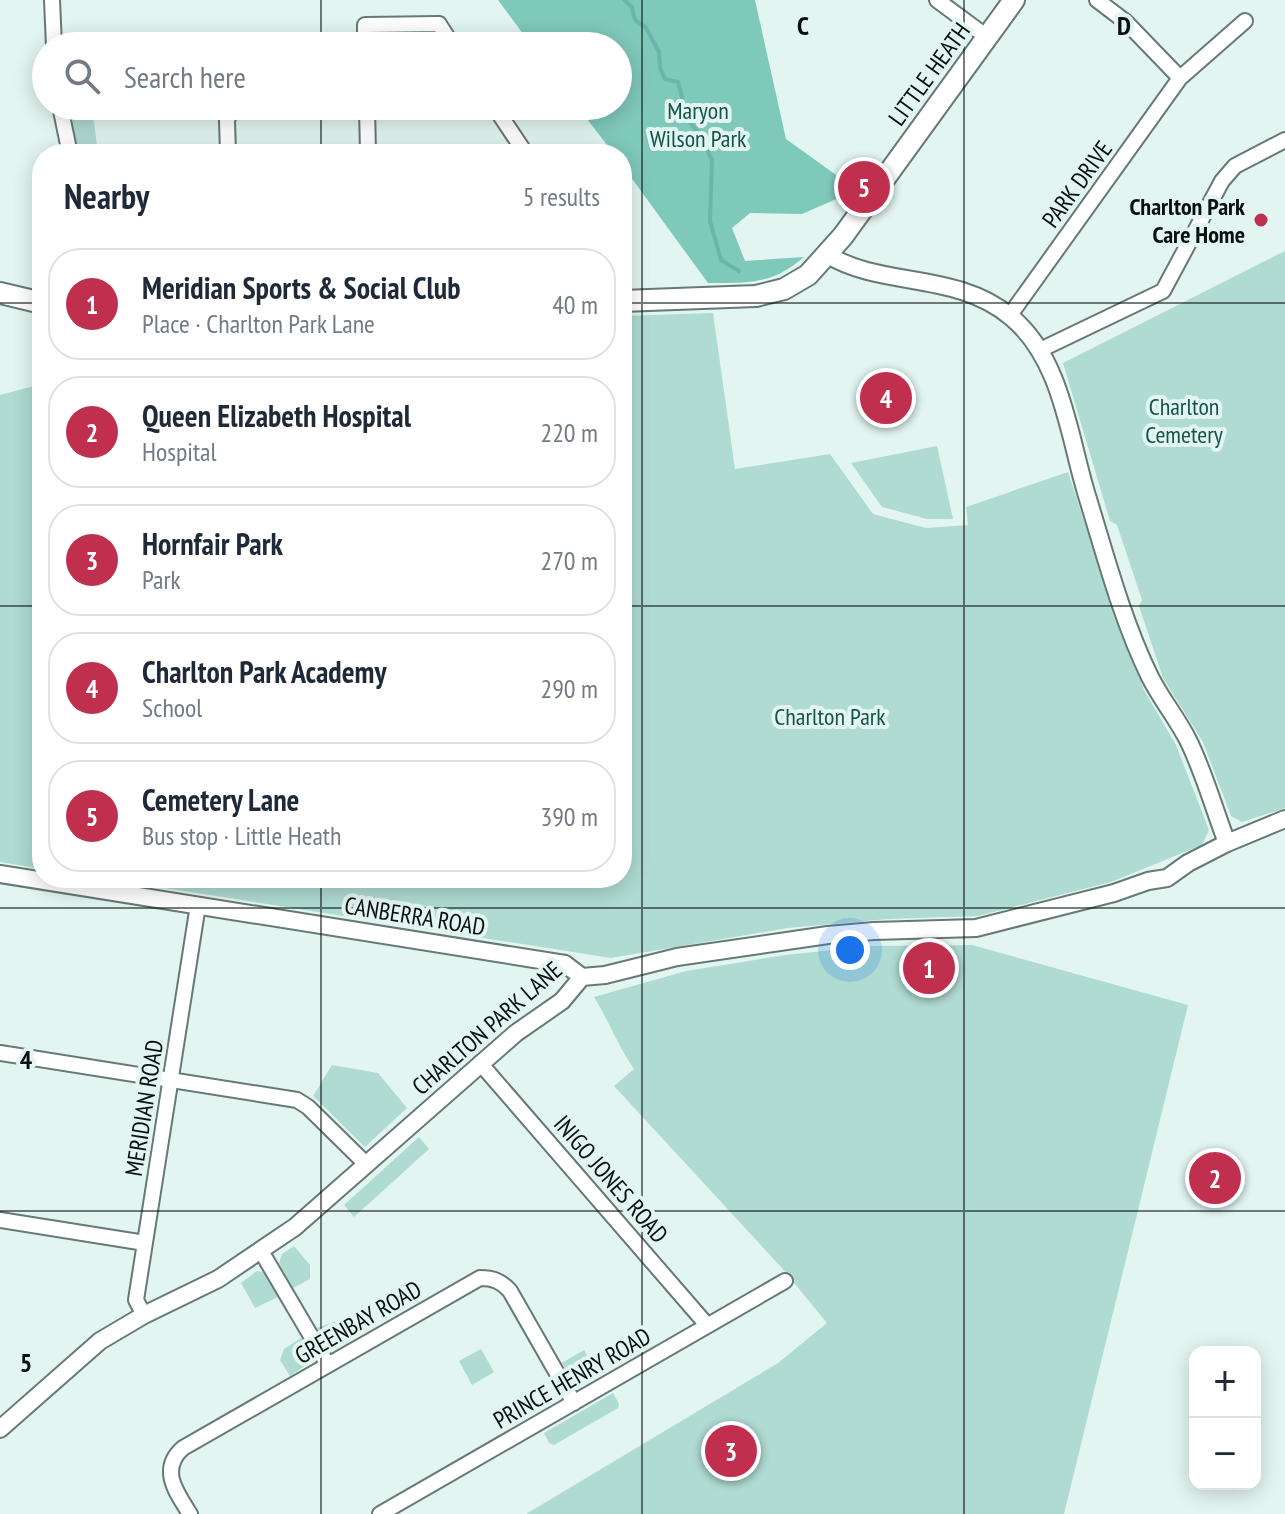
<!DOCTYPE html>
<meta charset="utf-8">
<style>
body{margin:0;font-family:"PT Sans Narrow",sans-serif;background:#f2f2f3;color:#1f2937}
.controls{position:absolute;right:24px;bottom:24px;display:grid;overflow:hidden;border-radius:16px;box-shadow:0 4px 20px #0003}
.controls button{width:72px;height:72px;display:grid;place-items:center;padding:0;border:0;border-bottom:2px solid #e0e1e3;background:#fff;color:#1f2937;font:40px sans-serif}
.you{position:absolute;left:850px;top:950px;width:28px;height:28px;margin:-20px;border:6px solid #fff;border-radius:50%;background:#1a73e8;box-shadow:0 0 0 12px #1a73e833}
.badge{display:grid;place-items:center;width:52px;height:52px;border-radius:50%;background:#c02f4e;color:#fff;font-size:26px;font-weight:700}
.pin{position:absolute;translate:-50% -50%;border:4px solid #fff;box-shadow:0 2px 8px #0006}
.list{margin:0;padding:0;list-style:none}
h2{display:flex;justify-content:space-between;align-items:center;height:104px;margin:0;padding:0 32px;font-size:34px}
h2 small{font-size:26px;font-weight:400;color:#747a83}
.list li{display:grid;grid-template-columns:52px 1fr auto;gap:24px;align-items:center;box-sizing:border-box;height:112px;margin:0 16px 16px;padding:0 16px;border:2px solid #e0e1e3;border-radius:32px}
.list b{display:block;font-size:30px;white-space:nowrap}
.list p{margin:0;font-size:26px;white-space:nowrap;color:#747a83}
.list em{font-size:26px;font-style:normal;color:#747a83}
.icon{flex:none;width:44px;height:44px;fill:none;stroke:currentColor;stroke-width:2;stroke-linecap:round;stroke-linejoin:round}
.map{position:relative;flex:none;width:1285px;height:1514px;overflow:hidden}
.search{position:absolute;background:#fff;box-shadow:0 4px 20px #0003;left:32px;top:32px;width:600px;height:88px;display:flex;align-items:center;gap:20px;box-sizing:border-box;padding:0 28px;border-radius:44px;color:#747a83;font-size:30px}
.panel{position:absolute;background:#fff;box-shadow:0 4px 20px #0003;left:32px;top:144px;width:600px;height:744px;border-radius:32px}
.map>svg:first-child{display:block}
.green{fill:#afdbd2}
.forest{fill:#7fc9bb}
.lines{fill:none;stroke-linecap:round;stroke-linejoin:round}
.stream{stroke:#6cb6a9;stroke-width:4}
.minor-casing{stroke:#677975;stroke-width:18}
.tertiary-casing{stroke:#677975;stroke-width:20}
.secondary-casing{stroke:#677975;stroke-width:24}
.minor{stroke:#fff;stroke-width:14}
.tertiary{stroke:#fff;stroke-width:16}
.secondary{stroke:#fff;stroke-width:20}
.grid{fill:none;stroke:#09100e;stroke-width:2;stroke-opacity:0.55}
.poi-dot{fill:#c02f4e;stroke:#e2f5f1;stroke-width:3}
.labels{text-anchor:middle;dominant-baseline:central;stroke-width:8;stroke-linejoin:round;paint-order:stroke}
.street-label{font-size:24px;fill:#09100e;stroke:#e2f5f1}
.park-label{font-size:24px;fill:#14534a;stroke:#e2f5f1}
.poi-label{font-size:24px;font-weight:bold;fill:#09100e;stroke:#e2f5f1;text-anchor:end}
.grid-label{font-size:26px;text-anchor:middle;font-weight:bold;fill:#09100e;stroke:#e2f5f1;stroke-width:8;stroke-linejoin:round;paint-order:stroke}
</style>
<div class="map">
<svg width="1285" height="1514" viewBox="0 0 1285 1514">
<rect width="100%" height="100%" fill="#e2f5f1"/>
<path class="green" d="M67,106H92L98,154H76Z
M1285,251V808L1242,822L1231,816L1203,742L1163,678L1139,606L1142,600L1117,525L1110,521L1063,363Z
M713,313L735,469L830,454L873,514L926,528L968,525L966,507L1068,472L1108,594L1144,690L1176,745L1209,830L1202,845L1111,882L978,916L888,919L788,928L611,958L101,878H622V316Z
M42,384V869L0,862V395Z
M937,446L953,519H927L882,507L851,463Z
M972,945L1188,1005L1064,1514H526L778,1363L827,1323L781,1267L614,1086L634,1069C618,1046 609,1021 594,997L686,971L785,955L871,946Z
M332,1065L378,1073L407,1108L365,1147L313,1096Z
M419,1137L429,1149L354,1217L344,1205Z
M294,1246L310,1265V1279L293,1288L279,1263L282,1254Z
M257,1271L263,1272L278,1297L255,1308L241,1283Z
M339,1320L345,1321L355,1338L335,1350L328,1348L317,1328Z
M301,1338L312,1361L290,1376L280,1360L284,1349Z
M481,1349L494,1372L472,1385L459,1361Z
M584,1350L598,1374L576,1384L562,1363Z
M613,1393L619,1404L618,1408L554,1445L549,1443L544,1433Z"/>
<path class="forest" d="M498,0H755L786,139L857,190L802,214L750,213L732,228L745,261L804,257C772,285 748,283 708,283L622,165V154H614L577,106H618V46H532Z"/>
<g class="lines">
<path class="stream" d="M624,0L632,7C633,17 635,23 645,26L659,52L660,68L665,79L678,82L682,97V113L698,132L712,160L710,221L721,260L739,271"/>
<defs>
<path id="minor" d="M52,0L54,46
M937,0L987,37
M1097,0L1126,22L1180,78
M365,46V25L439,24L453,46
M60,106L70,154
M367,106L368,154
M494,106L526,154
M228,154L227,120L233,106
M1010,315L1180,78L1245,21
M1040,350L1163,291L1222,181L1235,166L1285,140
M0,1053L297,1100L308,1107L367,1165
M480,1063L707,1325
M0,1220L145,1243
M261,1251L328,1365
M144,1315L136,1300L198,905
M190,1514C176,1492 159,1469 183,1448L480,1278C493,1278 501,1281 510,1291L574,1403
M380,1514L785,1281"/>
<path id="tertiary" d="M828,255C882,288 956,271 1011,317C1063,360 1069,439 1088,499C1106,558 1123,622 1150,677C1161,699 1177,718 1188,740C1204,772 1214,809 1227,843
M0,874L565,964L582,977
M0,1429L100,1341L144,1315L218,1279L295,1227L516,1033L562,1001L582,977L605,975L677,957L828,935L874,931L976,928L1114,893L1148,881L1167,878L1188,863L1227,843L1285,819"/>
<path id="secondary" d="M0,293L42,303
M622,301L756,296L784,289L808,275L843,236L1014,0"/>
</defs>
<use href="#minor" class="minor-casing"/>
<use href="#tertiary" class="tertiary-casing"/>
<use href="#secondary" class="secondary-casing"/>
<use href="#minor" class="minor"/>
<use href="#tertiary" class="tertiary"/>
<use href="#secondary" class="secondary"/>
</g>
<path class="grid" d="M321,0V46M642,0V1514M964,0V1514M321,106V154M0,303H42M622,303H1285M0,606H42M622,606H1285M321,878V1514M0,908H1285M0,1211H1285"/>
<circle class="poi-dot" cx="1261" cy="220" r="8"/>
<g class="labels">
<g class="street-label">
<text transform="translate(929 74) rotate(-54)">LITTLE HEATH</text>
<text transform="translate(1077 184) rotate(-54)">PARK DRIVE</text>
<text transform="translate(415 916) rotate(9)">CANBERRA ROAD</text>
<text transform="translate(487 1028) rotate(-41)">CHARLTON PARK LANE</text>
<text transform="translate(144 1108) rotate(-81)">MERIDIAN ROAD</text>
<text transform="translate(611 1179) rotate(49)">INIGO JONES ROAD</text>
<text transform="translate(358 1322) rotate(-30)">GREENBAY ROAD</text>
<text transform="translate(572 1378) rotate(-30)">PRINCE HENRY ROAD</text>
</g>
<g class="park-label">
<text x="698" y="110">Maryon<tspan x="698" dy="28">Wilson Park</tspan></text>
<text x="1184" y="406">Charlton<tspan x="1184" dy="28">Cemetery</tspan></text>
<text x="830" y="716">Charlton Park</text>
</g>
<g class="poi-label">
<text x="1245" y="206">Charlton Park<tspan x="1245" dy="28">Care Home</tspan></text>
</g>
</g>
<g class="grid-label">
<text x="803" y="35">C</text>
<text x="1124" y="35">D</text>
<text x="26" y="1069">4</text>
<text x="26" y="1372">5</text>
</g>
</svg>
<div class="controls">
<button>+</button>
<button>−</button>
</div>
<div class="you"></div>
<div class="pin badge" style="left:929px;top:968px">1</div>
<div class="pin badge" style="left:1215px;top:1178px">2</div>
<div class="pin badge" style="left:731px;top:1451px">3</div>
<div class="pin badge" style="left:886px;top:398px">4</div>
<div class="pin badge" style="left:864px;top:187px">5</div>
<div class="search"><svg class="icon" aria-label="search" viewBox="0 0 24 24"><circle cx="10" cy="10" r="6"/><path d="M15 15l6 6"/></svg>Search here</div>
<section class="panel">
<h2>Nearby<small>5 results</small></h2>
<ul class="list">
<li><span class="badge">1</span><div><b>Meridian Sports &amp; Social Club</b><p>Place · Charlton Park Lane</p></div><em>40 m</em></li>
<li><span class="badge">2</span><div><b>Queen Elizabeth Hospital</b><p>Hospital</p></div><em>220 m</em></li>
<li><span class="badge">3</span><div><b>Hornfair Park</b><p>Park</p></div><em>270 m</em></li>
<li><span class="badge">4</span><div><b>Charlton Park Academy</b><p>School</p></div><em>290 m</em></li>
<li><span class="badge">5</span><div><b>Cemetery Lane</b><p>Bus stop · Little Heath</p></div><em>390 m</em></li>
</ul>
</section>
</div>
